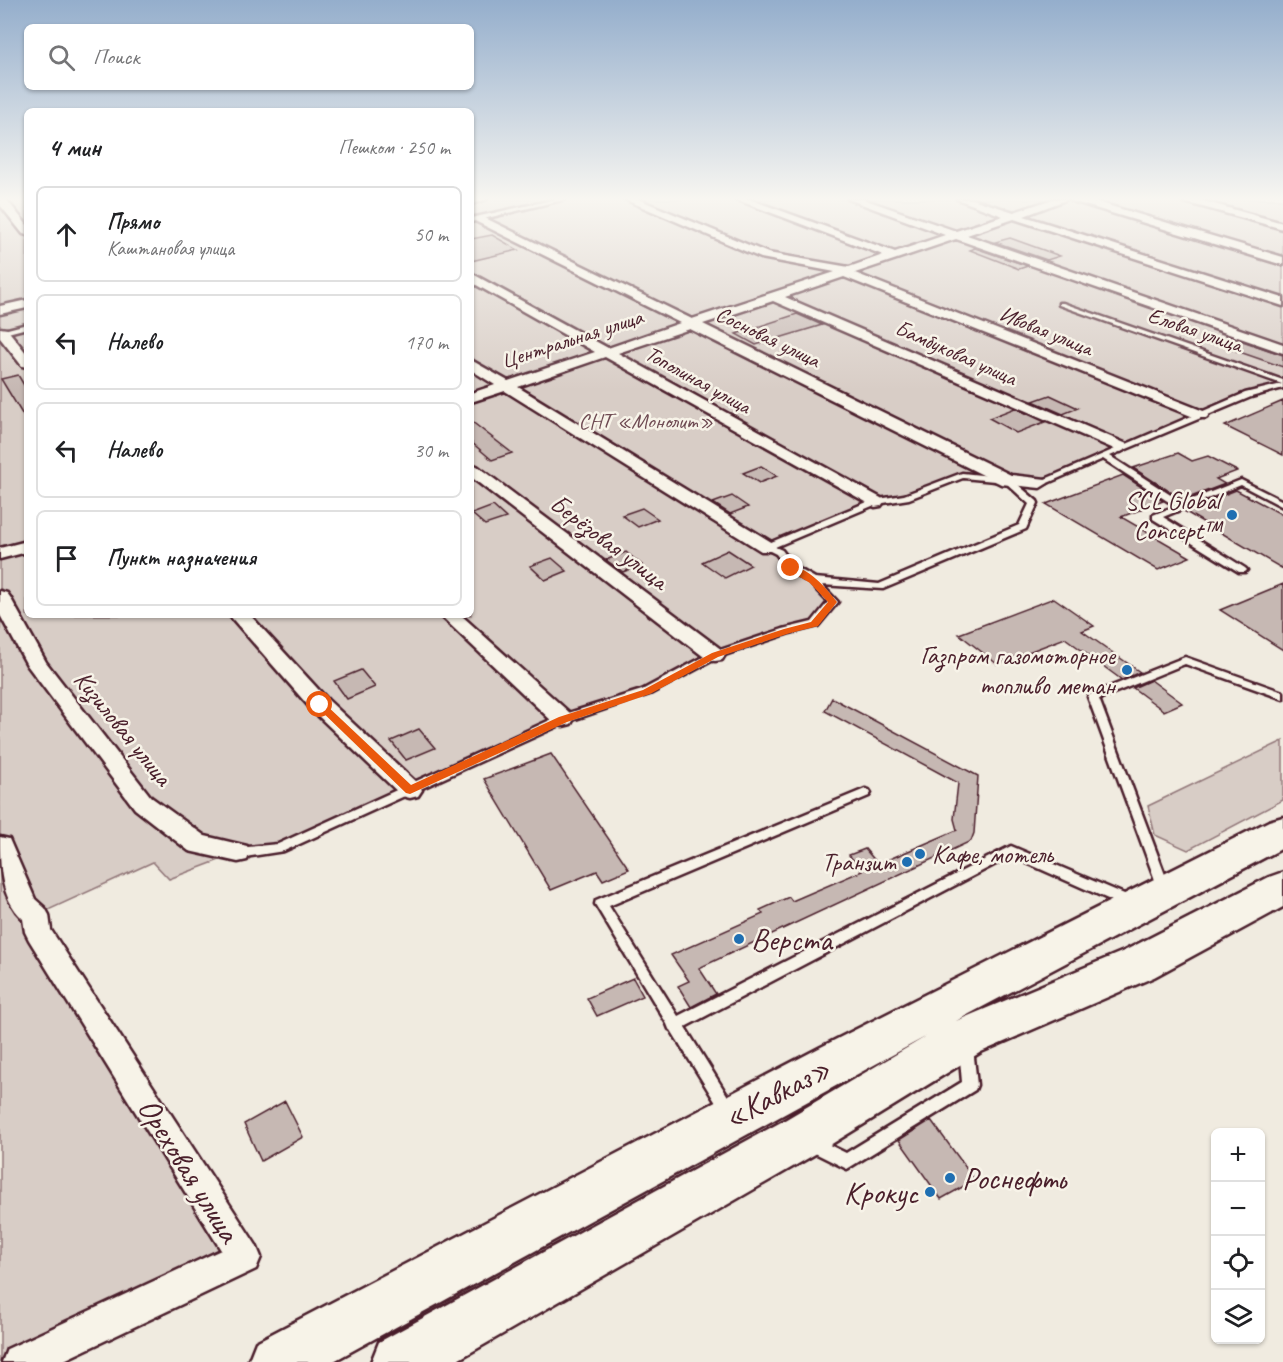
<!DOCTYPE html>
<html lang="ru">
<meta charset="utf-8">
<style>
body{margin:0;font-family:Caveat,sans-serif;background:#f2f2f2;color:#202124}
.controls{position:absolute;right:18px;bottom:18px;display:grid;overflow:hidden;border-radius:9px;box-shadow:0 2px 4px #0004}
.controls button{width:54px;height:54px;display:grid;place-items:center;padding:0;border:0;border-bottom:2px solid #e0e0e0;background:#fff;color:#202124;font:30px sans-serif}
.stop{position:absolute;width:18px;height:18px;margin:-14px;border:4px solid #ea580c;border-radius:50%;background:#fff}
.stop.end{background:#ea580c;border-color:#fff;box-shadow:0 2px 6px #0008}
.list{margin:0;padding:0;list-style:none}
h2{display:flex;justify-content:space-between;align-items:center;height:78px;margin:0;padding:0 24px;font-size:26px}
h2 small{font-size:20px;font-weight:400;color:#757577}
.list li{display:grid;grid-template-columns:39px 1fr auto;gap:18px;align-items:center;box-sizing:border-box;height:96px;margin:0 12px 12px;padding:0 12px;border:2px solid #e0e0e0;border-radius:9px}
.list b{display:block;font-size:22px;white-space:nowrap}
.list p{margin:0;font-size:20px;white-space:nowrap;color:#757577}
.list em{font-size:20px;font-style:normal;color:#757577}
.icon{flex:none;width:33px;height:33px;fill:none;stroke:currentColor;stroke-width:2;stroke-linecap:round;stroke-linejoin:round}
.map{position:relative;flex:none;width:1283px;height:1362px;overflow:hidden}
.search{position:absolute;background:#fff;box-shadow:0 2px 4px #0004;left:24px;top:24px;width:450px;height:66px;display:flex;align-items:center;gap:15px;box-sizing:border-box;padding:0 21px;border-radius:9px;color:#757577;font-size:22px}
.panel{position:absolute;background:#fff;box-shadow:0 2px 4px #0004;left:24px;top:108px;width:450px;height:510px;border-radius:9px}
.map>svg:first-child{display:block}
.green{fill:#d8cdc6;stroke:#917678;stroke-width:1.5}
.building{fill:#c6b8b3;stroke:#4a1f2b;stroke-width:1.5}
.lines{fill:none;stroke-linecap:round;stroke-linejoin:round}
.lane-casing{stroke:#4a1f2b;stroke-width:5}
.street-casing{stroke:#4a1f2b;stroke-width:5}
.highway-casing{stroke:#4a1f2b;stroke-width:5}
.lane{fill:#f7f3e8;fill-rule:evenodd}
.street{fill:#f7f3e8;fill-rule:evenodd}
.highway{fill:#f7f3e8;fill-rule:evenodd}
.route{fill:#ea580c}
.poi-dot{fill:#1f6fb2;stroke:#f7f3e8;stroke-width:2}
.labels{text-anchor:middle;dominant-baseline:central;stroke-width:5;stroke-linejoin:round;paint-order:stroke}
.far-street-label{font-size:22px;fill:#4a1f2b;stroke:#f7f3e8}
.far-park-label{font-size:22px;fill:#6e4a52;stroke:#f7f3e8}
.poi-label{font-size:26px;fill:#4a1f2b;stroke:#f7f3e8;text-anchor:end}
.street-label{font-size:26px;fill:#4a1f2b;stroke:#f7f3e8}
.near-poi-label{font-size:32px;fill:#4a1f2b;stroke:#f7f3e8;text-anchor:start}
.near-street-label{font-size:32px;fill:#4a1f2b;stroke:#f7f3e8}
</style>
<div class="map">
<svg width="1283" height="1362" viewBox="0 0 1283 1362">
<rect width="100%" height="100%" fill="#f0ebe0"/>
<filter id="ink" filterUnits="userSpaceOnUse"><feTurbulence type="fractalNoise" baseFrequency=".0167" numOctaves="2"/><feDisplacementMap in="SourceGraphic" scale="12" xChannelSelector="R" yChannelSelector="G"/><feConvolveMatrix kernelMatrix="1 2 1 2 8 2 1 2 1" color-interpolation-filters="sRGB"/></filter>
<g filter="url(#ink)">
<path class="green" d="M0,199H27V615H471V199H1283V386L1248,395L1040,483L962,475L906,497L875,502L768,547L779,552L833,602L815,624L715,655L646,692L563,719L280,848L238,853L169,879L153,862L37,915L244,1257L20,1362H0Z
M1283,741V800L1188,850L1155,835L1148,806Z"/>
<path class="building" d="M492,235L518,250L471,261V239Z
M1010,238L1060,256L1047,260L995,242Z
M975,248L1028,266L1019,269L970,250Z
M797,314L822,325L756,345L736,334Z
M1231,337L1283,355V367L1228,348Z
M18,375L27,390V422L1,379Z
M1050,395L1078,408L1063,414L1033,401Z
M1283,401V455L1225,426Z
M1015,408L1045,422L1016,433L989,418Z
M471,421L512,453L492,460L471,442Z
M1178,453L1192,461L1208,456L1237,471L1216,479L1225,484L1183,500L1133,468Z
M761,466L777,476L759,483L743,473Z
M1123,475L1163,501L1121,517L1190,557L1158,570L1046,504Z
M1236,490L1283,515V569L1184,511Z
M732,496L748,507L730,514L713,503Z
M493,506L506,518L485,525L472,514Z
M642,508L658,519L638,527L622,515Z
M728,550L751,565L725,578L702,562Z
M626,552L642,565L623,572L606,560Z
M552,558L567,571L545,580L530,566Z
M1283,584V650L1220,610Z
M1054,598L1094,626L1082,631L1140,672L1122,680L1065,638L997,664L959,634Z
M361,670L375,687L347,699L334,681Z
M1151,680L1182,703L1164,711L1133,688Z
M832,698L978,776L974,833L971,841L699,968L716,994L691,1007L678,986L689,981L671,955L763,914L760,910L789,897L792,901L862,871L849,855L865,849L878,864L957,830L954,819L958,783L825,711Z
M419,729L435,748L406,760L391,741Z
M551,754L629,869L603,880L597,871L551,890L484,779Z
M633,978L643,996L597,1016L587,998Z
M285,1101L303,1137L261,1161L244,1124Z
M931,1120L975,1180L941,1199L899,1140Z"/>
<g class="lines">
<defs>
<path id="lane" d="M557,199H566L471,222V218Z
M1059,303H1063L1283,380V388L1251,397L1110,456L1183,503L1241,480L1283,501V507L1241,485L1163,517L1245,568L1247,570L1245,572H1239L1153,519V515L1175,506L1103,459L1043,485H1040L1036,483L1245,393L1282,384L1059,305Z
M27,324V328L0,335V331Z
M962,473L1010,478L1037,501L1038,503L1026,529L883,589L822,585L838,602L818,626L790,633L719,657L650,694L567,722L284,851L238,858L234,856L232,853L234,850L238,848L278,844L559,716L642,690L711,653L783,629L812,622L828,602L810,583L788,570L776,554L762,547L764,545L872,500L904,495ZM963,478L1005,482L1029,504L1019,525L879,584L815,578L794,566L782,550L775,547L877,504L909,499Z
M1185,657L1283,692V699L1185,664L1099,699L1170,888L1169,892L1164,893L1159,892L1158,888L1088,697L1089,695Z
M865,789L869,790L871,793L869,796L609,906L678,1016L1011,846L1136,899L1137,903L1136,907L1131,908L1126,907L1011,856L685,1027L737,1111L734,1116L729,1118L724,1116L671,1030L669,1029L667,1024L595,904L596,900Z
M966,1042L971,1043L973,1048L977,1085L975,1090L847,1169L805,1148L803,1143L805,1138L811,1136L846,1153L962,1082L959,1048L961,1043Z"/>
<path id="street" d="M0,199H6L27,225V235L23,234L0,205Z
M471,199H487L471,204Z
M624,199H638L768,253L849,267L883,255L735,199H749L895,252L945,235L848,199H863L956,231L1003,216L957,199H972L1014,212L1053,199H1068L1024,216L1283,298V306L1014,219L967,235L1283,344V353L956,239L855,273L1206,412L1209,415L1206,418H1196L844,277L785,297L1127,444L1129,447L1121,452L773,301L703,324L1011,475L1046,479L1048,483L1040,488L1001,484L690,329L618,353L881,498L884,502L881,506L875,507L605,357L518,387L773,543L776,547L773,551H761L505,391L471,402V393L495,385L471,370V360L508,381L595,352L471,282V273L608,348L680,323L475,221V217H483L692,319L835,272L761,258Z
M1071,199H1087L1283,257V265L1072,201Z
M1180,199H1196L1283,223V229L1181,201Z
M27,300V308L0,314V306Z
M0,328L7,329L27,354V367L22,366L0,338Z
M471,464L477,466L722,650L725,655L722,660L715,661L708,660L471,477Z
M27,541V552L0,559V548Z
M0,591L7,593L10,597L46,662L151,797L205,836L247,846L250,853L247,860L238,862L189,851L135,809L27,665L0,615Z
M229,615H250L328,700L418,784L422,790L418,796L410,798L402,796L312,710Z
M440,615H461L571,714L574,719L571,724L563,726L555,724Z
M0,837L9,839L35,899L45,908L49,915L51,930L256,1245L261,1257L256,1269L60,1362H2L7,1349L221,1250L29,940L25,932L23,919C0,897 0,867 0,837Z"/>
<path id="highway" d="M1283,817V848L956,1021L1124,951L1269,877L1283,872V907L1154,977L981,1052L817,1153L454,1362H371L379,1342L783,1121L927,1036L332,1362H248L256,1342L819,1048L1269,821Z"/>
</defs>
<use href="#lane" class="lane-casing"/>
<use href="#street" class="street-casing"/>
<use href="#highway" class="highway-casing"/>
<use href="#lane" class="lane"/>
<use href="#street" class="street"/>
<use href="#highway" class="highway"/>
</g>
</g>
<linearGradient id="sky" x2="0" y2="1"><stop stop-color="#94aecc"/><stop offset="0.51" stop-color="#f8f6f1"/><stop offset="1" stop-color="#f8f6f1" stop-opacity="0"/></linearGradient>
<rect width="1283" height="390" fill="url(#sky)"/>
<path class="route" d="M788,566C807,565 827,589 837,602L818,626L790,633L718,657L650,694L567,722L410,794L406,793L315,705L317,703H324L411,785L559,717L643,690L712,653L784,629L811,622L828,602L810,583L788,570Z"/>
<g class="poi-dot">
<circle cx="1232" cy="515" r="6"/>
<circle cx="1127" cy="670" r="6"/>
<circle cx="920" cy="854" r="6"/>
<circle cx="907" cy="862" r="6"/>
<circle cx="739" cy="939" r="6"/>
<circle cx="950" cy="1178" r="6"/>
<circle cx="930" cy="1192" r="6"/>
</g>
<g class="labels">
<g class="far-street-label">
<text transform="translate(1195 330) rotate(19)">Еловая улица</text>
<text transform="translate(1046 331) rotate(22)">Ивовая улица</text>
<text transform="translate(768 337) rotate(26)">Сосновая улица</text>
<text transform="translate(572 339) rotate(-18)">Центральная улица</text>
<text transform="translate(956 353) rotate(24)">Бамбуковая улица</text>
<text transform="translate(698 380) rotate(29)">Тополиная улица</text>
</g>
<g class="far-park-label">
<text x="646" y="421">СНТ «Монолит»</text>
</g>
<g class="poi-label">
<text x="1220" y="500">SCL Global<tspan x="1220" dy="30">Concept™</tspan></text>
<text x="1115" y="655">Газпром газомоторное<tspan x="1115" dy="30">топливо метан</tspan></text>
<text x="932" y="854" text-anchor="start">Кафе, мотель</text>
<text x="895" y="862">Транзит</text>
</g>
<g class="street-label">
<text transform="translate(609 542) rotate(37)">Берёзовая улица</text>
<text transform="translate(123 728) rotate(51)">Кизиловая улица</text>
</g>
<g class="near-poi-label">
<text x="751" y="939">Верста</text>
<text x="962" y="1178">Роснефть</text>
<text x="918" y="1192" text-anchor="end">Крокус</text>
</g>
<g class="near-street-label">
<text transform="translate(777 1093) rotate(-28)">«Кавказ»</text>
<text transform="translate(189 1170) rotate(58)">Ореховая улица</text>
</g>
</g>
</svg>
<div class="controls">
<button>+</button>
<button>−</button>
<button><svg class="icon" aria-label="locate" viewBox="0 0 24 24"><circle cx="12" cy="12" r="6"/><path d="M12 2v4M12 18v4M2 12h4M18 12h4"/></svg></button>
<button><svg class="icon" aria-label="layers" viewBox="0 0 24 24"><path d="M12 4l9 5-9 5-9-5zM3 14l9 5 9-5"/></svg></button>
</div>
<div class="stop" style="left:320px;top:705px"></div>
<div class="stop end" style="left:791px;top:568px"></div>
<div class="search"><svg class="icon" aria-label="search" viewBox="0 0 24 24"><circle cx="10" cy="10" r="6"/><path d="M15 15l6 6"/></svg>Поиск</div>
<section class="panel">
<h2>4 мин<small>Пешком · 250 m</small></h2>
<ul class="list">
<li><svg class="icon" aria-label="ahead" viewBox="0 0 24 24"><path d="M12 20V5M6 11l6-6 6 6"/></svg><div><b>Прямо</b><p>Каштановая улица</p></div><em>50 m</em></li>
<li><svg class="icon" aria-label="left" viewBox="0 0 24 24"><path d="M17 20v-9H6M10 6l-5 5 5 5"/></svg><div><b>Налево</b></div><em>170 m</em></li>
<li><svg class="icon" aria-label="left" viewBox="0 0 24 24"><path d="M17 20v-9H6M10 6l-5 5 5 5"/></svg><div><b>Налево</b></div><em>30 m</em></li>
<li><svg class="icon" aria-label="arrive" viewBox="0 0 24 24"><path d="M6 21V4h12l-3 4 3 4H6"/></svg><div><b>Пункт назначения</b></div></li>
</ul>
</section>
</div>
